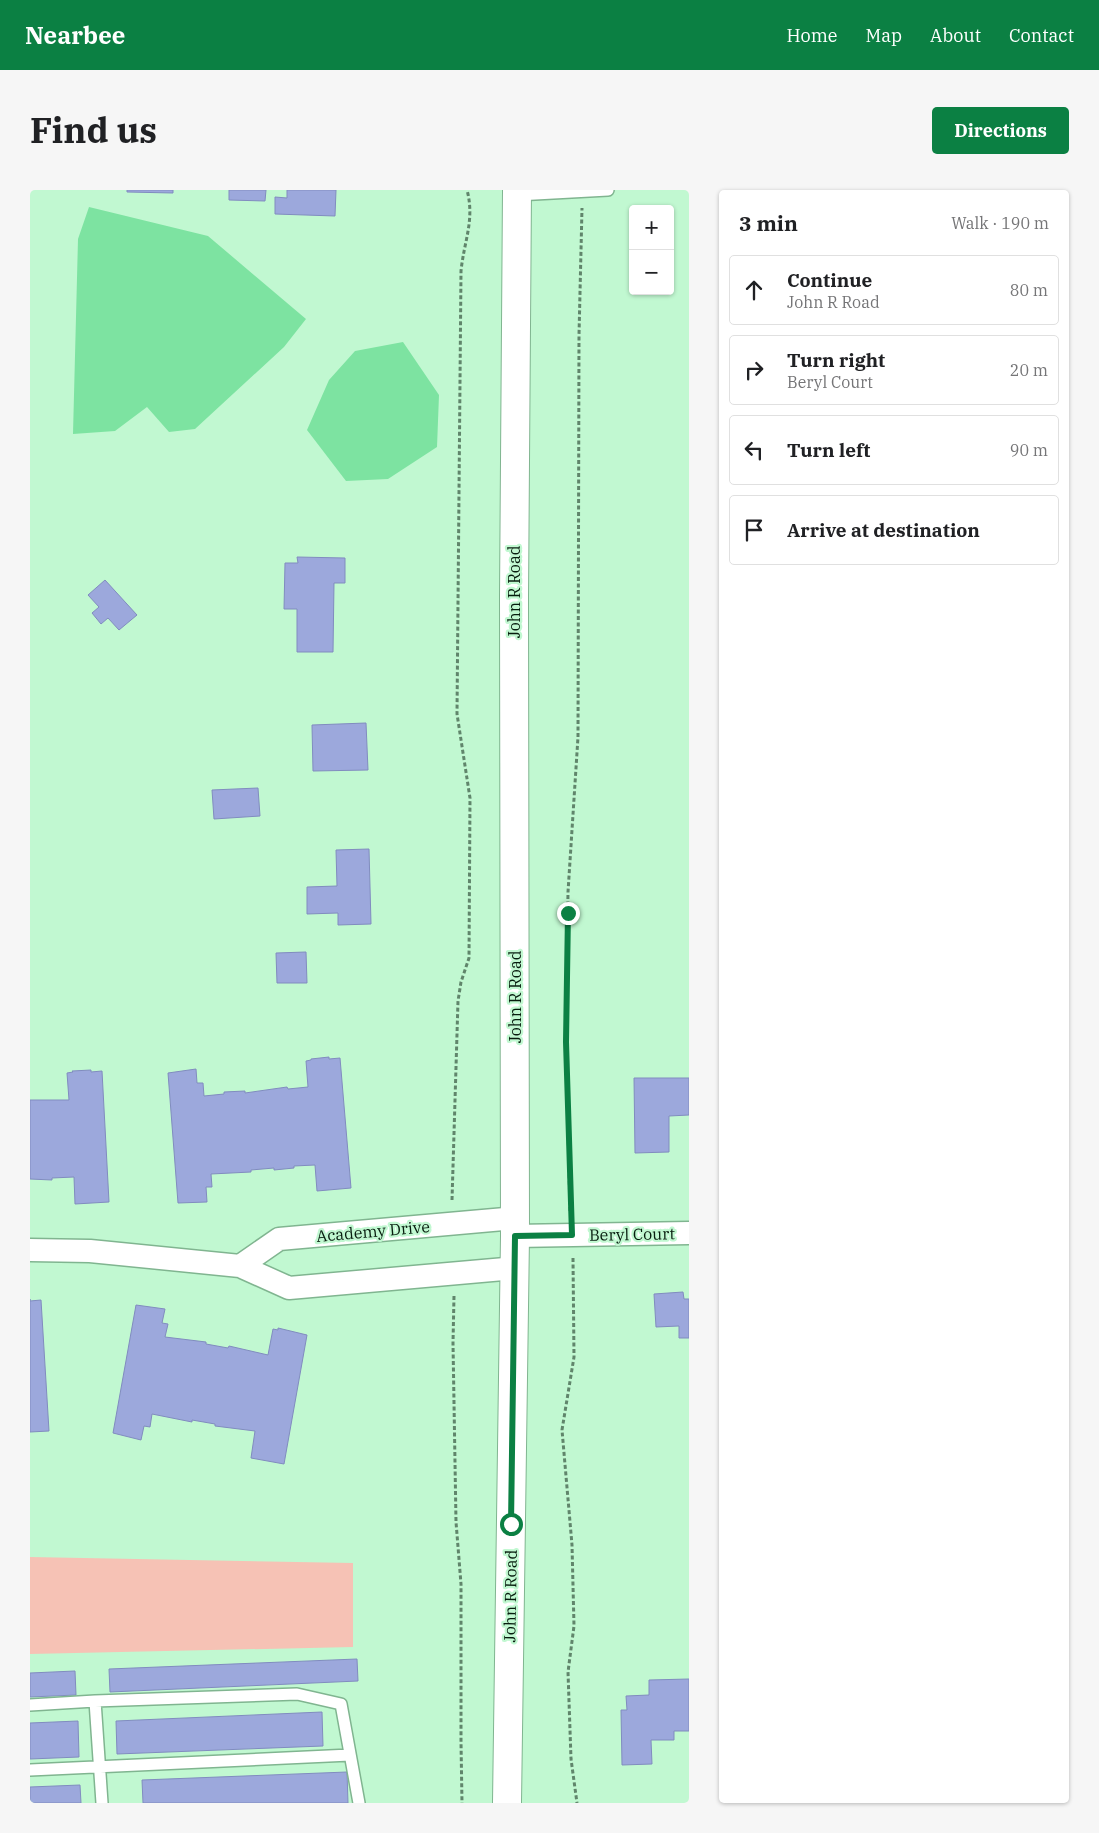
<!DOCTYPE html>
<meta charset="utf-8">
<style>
body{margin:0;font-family:"IBM Plex Serif",serif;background:#f6f6f6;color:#202124}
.controls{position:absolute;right:15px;top:15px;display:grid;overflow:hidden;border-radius:5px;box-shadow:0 1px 4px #0004}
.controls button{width:45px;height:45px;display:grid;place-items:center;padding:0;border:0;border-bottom:1px solid #e0e0e0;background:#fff;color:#202124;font:25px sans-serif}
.stop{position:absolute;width:15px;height:15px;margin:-11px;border:4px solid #0b8043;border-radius:50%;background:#fff}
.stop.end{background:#0b8043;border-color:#fff;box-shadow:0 1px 5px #0008}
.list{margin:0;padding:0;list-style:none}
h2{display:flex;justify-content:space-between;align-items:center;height:65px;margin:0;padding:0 20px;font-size:21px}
h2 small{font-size:16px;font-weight:400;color:#757577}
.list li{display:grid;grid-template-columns:32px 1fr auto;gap:15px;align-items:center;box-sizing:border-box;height:70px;margin:0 10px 10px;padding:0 10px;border:1px solid #e0e0e0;border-radius:5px}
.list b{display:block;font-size:19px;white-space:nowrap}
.list p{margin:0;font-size:16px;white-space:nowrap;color:#757577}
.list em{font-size:16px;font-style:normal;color:#757577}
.icon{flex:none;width:28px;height:28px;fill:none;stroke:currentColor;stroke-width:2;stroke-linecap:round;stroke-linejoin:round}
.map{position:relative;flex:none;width:659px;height:1613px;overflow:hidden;border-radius:5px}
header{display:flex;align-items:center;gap:30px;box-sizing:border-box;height:70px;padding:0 25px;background:#0b8043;color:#fff}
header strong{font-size:24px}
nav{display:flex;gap:28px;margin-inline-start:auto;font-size:18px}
.intro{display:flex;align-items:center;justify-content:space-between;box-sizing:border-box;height:120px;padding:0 30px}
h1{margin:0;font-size:35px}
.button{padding:12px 22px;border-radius:5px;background:#0b8043;color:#fff;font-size:18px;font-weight:700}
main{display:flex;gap:30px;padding:0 30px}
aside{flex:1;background:#fff;border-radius:5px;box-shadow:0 1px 4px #0004}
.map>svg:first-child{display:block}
.green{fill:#f6c2b5}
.water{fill:#7de3a1}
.building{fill:#9ca8dc;stroke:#818cbf}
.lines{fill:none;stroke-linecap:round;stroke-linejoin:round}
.lane-casing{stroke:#80b590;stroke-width:14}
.street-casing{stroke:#80b590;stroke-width:25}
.secondary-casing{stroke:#80b590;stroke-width:30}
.path{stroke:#60856b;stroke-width:3;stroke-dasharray:4 2.5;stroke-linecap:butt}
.lane{stroke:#fff;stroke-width:11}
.street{stroke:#fff;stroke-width:22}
.secondary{stroke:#fff;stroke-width:28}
.route{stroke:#0b8043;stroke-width:6}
.labels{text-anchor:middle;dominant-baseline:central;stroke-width:4.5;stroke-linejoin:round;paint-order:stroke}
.street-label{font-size:16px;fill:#071c0e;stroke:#c1f8d1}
</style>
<header>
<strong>Nearbee</strong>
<nav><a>Home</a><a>Map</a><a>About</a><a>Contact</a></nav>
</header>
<div class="intro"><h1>Find us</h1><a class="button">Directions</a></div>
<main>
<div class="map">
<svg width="659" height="1613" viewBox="0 0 659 1613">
<rect width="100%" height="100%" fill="#c1f8d1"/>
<path class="green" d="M0,1367L323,1373V1457L0,1464Z"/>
<path class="water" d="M59,17L178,46L276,129L254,157L165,239L139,242L117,217L85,241L43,244L48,49Z
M373,152L409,205L407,257L358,289L316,291L277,240L299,190L325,161Z"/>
<path class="building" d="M97,0H143V3L97,2Z
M199,0H236L235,11L199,10Z
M257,0H306L305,26L245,24V7L257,8Z
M267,367L315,368V393H304L303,462H267V419H254L255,373H268Z
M75,390L107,425L89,440L78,428L71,434L62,423L69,417L58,405Z
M336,533L338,580L283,581L282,535Z
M228,598L230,626L184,629L182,600Z
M339,659L341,734L308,735V723L277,724V697L307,696L306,660Z
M276,762L277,793H247L246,763Z
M299,867V869L310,868L321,998L287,1001L285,975L264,976V978L244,980V978L221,980V982L181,984L182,997H176L177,1012L148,1013L138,883L166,879L167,893H173L174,906L194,904V902L215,901V903L257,897L258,899L278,897L276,871L281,870V869Z
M61,880V882L72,881L79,1012L45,1014L44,987L22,988V990L0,989V910H39L37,883L43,882L42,881Z
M604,888H659V925L639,926V962L605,963Z
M653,1102L654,1109H659V1148H649V1136L626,1137L624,1104Z
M0,1109V1111L11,1110L19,1241L0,1242Z
M106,1115L135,1119L132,1133L138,1134L135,1147L176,1152V1154L198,1158L199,1156L238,1165L243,1139L248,1140V1138L277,1145L254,1274L221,1268L225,1241L185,1236V1234L162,1230V1232L122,1224L120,1237L114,1236L111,1250L83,1243Z
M327,1469L328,1491L80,1502L79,1479Z
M45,1481L46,1505L0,1507V1483Z
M659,1489V1541H644V1550H621L622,1574L592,1575L591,1520H597L596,1506L619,1505V1490Z
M292,1522L293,1556L87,1564L86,1531Z
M48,1531L49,1567L0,1569V1533Z
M317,1582L318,1613H113L112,1590Z
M50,1595L51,1613H0V1597Z"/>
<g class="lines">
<defs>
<path id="lane" d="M487,5L578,0
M65,1511L267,1504L311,1514L329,1613
M0,1515L65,1511L72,1613
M0,1580L320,1565"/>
<path id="street" d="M485,1046L659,1043
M0,1060L60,1061L210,1076L259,1098L485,1078
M210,1076L249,1049L485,1028"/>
<path id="secondary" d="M477,1613L485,1046L484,407L487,0"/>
</defs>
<use href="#lane" class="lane-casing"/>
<use href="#street" class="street-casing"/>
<use href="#secondary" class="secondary-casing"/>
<path class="path" d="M422,1010L428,811L431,792L439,768L440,608L427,524L431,81C434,51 445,30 437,0
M540,1021L536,852L538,702L548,547L549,145L552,18
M543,1068L544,1167L532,1240L542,1355L544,1436L538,1482L541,1569L547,1613
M424,1106L423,1153L426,1332L431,1394V1552L432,1613"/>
<use href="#lane" class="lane"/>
<use href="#street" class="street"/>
<use href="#secondary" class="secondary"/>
</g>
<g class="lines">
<path class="route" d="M481,1334L485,1046L542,1045L536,852L538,723"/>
</g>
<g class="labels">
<g class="street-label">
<text transform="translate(484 402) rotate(-90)">John R Road</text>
<text transform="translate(485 807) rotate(-90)">John R Road</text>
<text transform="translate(343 1041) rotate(-5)">Academy Drive</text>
<text transform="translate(602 1044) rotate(-1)">Beryl Court</text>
<text transform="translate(480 1406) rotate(-89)">John R Road</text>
</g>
</g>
</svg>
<div class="controls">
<button>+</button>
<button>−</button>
</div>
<div class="stop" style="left:481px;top:1334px"></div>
<div class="stop end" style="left:538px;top:723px"></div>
</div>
<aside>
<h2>3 min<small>Walk · 190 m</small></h2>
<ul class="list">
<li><svg class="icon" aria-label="ahead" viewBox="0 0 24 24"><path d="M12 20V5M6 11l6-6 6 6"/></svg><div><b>Continue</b><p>John R Road</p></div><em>80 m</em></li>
<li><svg class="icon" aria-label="right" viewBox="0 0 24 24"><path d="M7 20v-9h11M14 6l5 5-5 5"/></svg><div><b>Turn right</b><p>Beryl Court</p></div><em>20 m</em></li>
<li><svg class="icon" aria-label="left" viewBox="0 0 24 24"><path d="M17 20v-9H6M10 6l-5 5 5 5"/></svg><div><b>Turn left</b></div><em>90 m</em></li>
<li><svg class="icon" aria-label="arrive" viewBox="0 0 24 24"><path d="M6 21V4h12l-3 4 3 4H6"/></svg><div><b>Arrive at destination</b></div></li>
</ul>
</aside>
</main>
